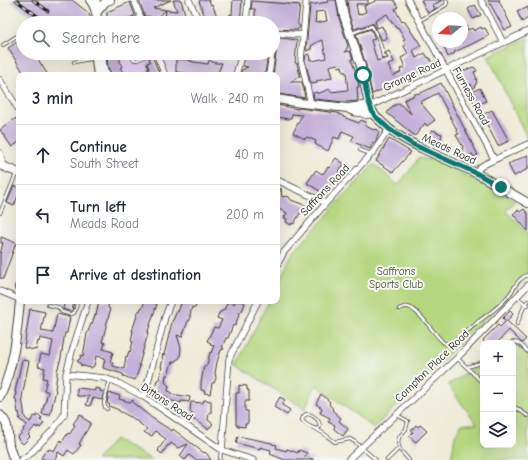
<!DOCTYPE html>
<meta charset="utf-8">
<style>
body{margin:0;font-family:"Comic Neue",sans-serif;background:#f2f2f3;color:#1f2937}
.controls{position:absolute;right:12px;bottom:12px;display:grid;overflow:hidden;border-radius:8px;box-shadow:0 4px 16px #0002}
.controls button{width:36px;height:36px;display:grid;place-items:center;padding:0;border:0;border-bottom:1px solid #e0e1e3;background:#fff;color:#1f2937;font:20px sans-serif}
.compass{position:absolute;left:432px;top:12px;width:36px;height:36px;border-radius:50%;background:#fff;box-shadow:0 4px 16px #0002;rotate:252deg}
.stop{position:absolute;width:12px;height:12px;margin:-9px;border:3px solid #0f766e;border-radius:50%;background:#fff}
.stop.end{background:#0f766e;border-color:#fff;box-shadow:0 1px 4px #0008}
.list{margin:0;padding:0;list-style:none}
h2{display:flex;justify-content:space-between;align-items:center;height:52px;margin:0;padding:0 16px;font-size:17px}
h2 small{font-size:13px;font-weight:400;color:#747a83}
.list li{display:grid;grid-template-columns:26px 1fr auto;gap:12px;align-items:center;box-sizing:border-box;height:60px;padding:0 16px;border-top:1px solid #e0e1e3}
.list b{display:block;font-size:15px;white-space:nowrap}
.list p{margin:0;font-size:13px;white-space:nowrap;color:#747a83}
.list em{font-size:13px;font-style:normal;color:#747a83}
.icon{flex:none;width:22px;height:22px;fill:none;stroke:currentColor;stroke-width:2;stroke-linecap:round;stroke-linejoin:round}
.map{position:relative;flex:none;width:528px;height:460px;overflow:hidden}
.search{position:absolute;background:#fff;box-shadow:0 4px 16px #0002;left:16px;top:16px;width:264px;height:44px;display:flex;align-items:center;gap:10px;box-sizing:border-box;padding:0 14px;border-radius:22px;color:#747a83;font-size:15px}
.panel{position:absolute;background:#fff;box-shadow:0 4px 16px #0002;left:16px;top:72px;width:264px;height:232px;border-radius:8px}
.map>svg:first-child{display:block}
.built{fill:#e4d3f2}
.industrial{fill:#c6c0da}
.green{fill:#b5d77f;stroke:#687a4e}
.building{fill:#c5b0d9;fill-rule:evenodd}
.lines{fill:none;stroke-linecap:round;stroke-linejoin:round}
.lane-casing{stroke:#3c3b38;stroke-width:4}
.street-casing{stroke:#3c3b38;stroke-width:7}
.secondary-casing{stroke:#3c3b38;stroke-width:10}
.primary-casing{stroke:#3c3b38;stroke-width:10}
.lane{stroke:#fff;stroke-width:2.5}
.street{stroke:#fff;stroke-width:5.5}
.secondary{stroke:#fff;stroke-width:8}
.primary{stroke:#fff;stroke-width:8}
.rail-casing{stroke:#1c1c1c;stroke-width:3}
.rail{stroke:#f6f6f2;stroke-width:1.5;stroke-dasharray:4.5;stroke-linecap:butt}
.route{stroke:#0f766e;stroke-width:5}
.labels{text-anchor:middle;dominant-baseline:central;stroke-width:4;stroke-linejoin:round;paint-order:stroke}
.street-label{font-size:11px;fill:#1c1c1c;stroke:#f6f6f2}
.park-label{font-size:11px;fill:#4a543a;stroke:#f6f6f2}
</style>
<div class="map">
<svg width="528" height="460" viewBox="0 0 528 460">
<rect width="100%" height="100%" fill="#f6f6f2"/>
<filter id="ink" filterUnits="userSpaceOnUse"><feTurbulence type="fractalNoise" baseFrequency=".025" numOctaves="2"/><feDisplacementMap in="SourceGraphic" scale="8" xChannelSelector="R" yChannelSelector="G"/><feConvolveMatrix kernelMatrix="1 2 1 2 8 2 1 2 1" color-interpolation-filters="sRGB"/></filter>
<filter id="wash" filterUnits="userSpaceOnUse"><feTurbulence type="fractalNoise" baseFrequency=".012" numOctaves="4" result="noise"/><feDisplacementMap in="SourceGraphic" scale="16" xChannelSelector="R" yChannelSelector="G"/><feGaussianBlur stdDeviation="0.9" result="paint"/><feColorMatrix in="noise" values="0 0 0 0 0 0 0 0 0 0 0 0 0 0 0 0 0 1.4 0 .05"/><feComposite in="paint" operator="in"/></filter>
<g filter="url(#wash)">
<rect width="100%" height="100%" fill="#eeebd8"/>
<path class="built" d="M371,28L380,45L378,46L384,67L382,68L388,90L373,96L371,95L367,71L355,34Z
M326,40L328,45L346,40L349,45L347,47L348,49H350L353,59L332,65L329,56L315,60L313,52L315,49L314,44Z
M107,53H127L130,62L134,63L152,56L160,74L159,75H112L108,65Z
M173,53L223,60V62L236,65L233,75H199L169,71H167L163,60H172Z
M358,77L360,96L358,98L338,100H315L314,99L310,84L320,82L321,83L338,79Z"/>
<path class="industrial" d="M9,0H51L50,23H40Z"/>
<path class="green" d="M528,38V138H527L488,56Z
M419,157L426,160L430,158L505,194L515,201L506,211L528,234V276L374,428L316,385L305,409L237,365L269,301H277V285L292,254L332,210L331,209L350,190L374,164L398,185L414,165Z
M516,346L524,350L528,354V460H451L453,449L455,435L462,424H477L448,385L472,369L483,366V445H513V347Z
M115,439L152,460H96Z"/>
<g id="blocks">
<path class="building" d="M18,0H72L90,14L89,15L91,18V23H48Z
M139,0H171L153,8L166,10L157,17L155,16L156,18L147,16L145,17Z
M173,0H181L185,14L184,20L165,18L166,10L177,11Z
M201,0H209L211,5L212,4L217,16H215L218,23H207L199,1Z
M233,0H242L240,23H229L230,14L232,15Z
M327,0H336L339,18L348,46L345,52L350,51L353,59H351L355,70L357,75L359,87H357L358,101L345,102L314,99L313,93L317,92V94L330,89L331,92L348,90L346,72H343L342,66L338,67L337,64L329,66L332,78L316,81L317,83L311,84L305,60L306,55L309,54L310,60L312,59L313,61L326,58L323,41H321V40L311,46V49L306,51L310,5L328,2ZM325,11L327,21L315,23L316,12Z
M347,0H368V4H356L358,15L366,12L364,6L376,1L375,0H394L398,7L395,9L402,22L404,20V22H405L416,39H417L421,46L413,50L416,58L425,53L428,58L429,57L433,65L410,76V77L372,94L366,65L356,34L371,29L375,39L371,40L377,61L388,58L385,53L389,51L394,62L388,65L393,76L401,72L400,69L405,67L401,58L408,54L404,46L406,45L403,40L405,39L398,27L397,28L394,23H392L387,14L375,21L377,28L382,26L383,29H384L387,38L382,40L374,25L373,23L354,29L349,15Z
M421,0H442L433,5L435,9L428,13Z
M488,0H500L499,1L512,27L505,30Z
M252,1L300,5L298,21V25L300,26V27L298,29V30L273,29V23H250L251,19H255V9H251Z
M130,2L135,15L125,21L123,23H107V12Z
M475,5L481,15L473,19L468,9Z
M528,7V18L522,22L517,11L521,9L522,10Z
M466,25L468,30L472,28L474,31L481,27L482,29L485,28L489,35L472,44L454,52L455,53L448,57L442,42H462V27Z
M273,37L297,40L295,63H297L300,76L290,82H302L305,98L277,94V75H273L276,54V51L273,49Z
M23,38V53H34L48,75H25L8,48Z
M107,53H120V62L122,67L120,68L123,72L122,73L125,75H112L108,67Z
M246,53H254L253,56L262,58V53H268L265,75H240L242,70L248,67L243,66Z
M152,56L160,75H142L148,72L147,70L149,69L147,63L150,62L149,58Z
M176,59L190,60V61L194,62L208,64L209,60L215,63H222L217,75H199L176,72Z
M473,67L475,68L477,71L474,72L477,79H476L477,82L473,89L471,84L465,87L459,73Z
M441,83L478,155L474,157L472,154L467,157L462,148L463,147L456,135L459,134L456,130H457L438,93L420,102L435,120L427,126L425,123L415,136L387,113L393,106L399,103L411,114L404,100L413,96L414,94H416L423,92Z
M480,88L486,101L480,104L479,101L474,103L471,95L475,93L474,91Z
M277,105L298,109V108L337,113L343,116V117L359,123L361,120L366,122L365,126L374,130L377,129L379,132L375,143L373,142L370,149L351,141L354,136L342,131L339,139L334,137L328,151L315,144L316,141L307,137L305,139L293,133L302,115L292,114L291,118H289L288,119L277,117Z
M492,110L509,141L498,146L482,115Z
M19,116V142L12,147L0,130Z
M432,130L436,131V132L442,134L440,143H438V144L430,142Z
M389,139L411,152L393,172L376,161Z
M528,155V169L514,176L508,164Z
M336,158L344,164L332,181L333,182L323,193L307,183L316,170L322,174V173L323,174L328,167L329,168Z
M14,186L19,188V193L14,206L7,203Z
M281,188L282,197L287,196L289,197L291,200L307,206L305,210H303L302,213H300L294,224L292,223L291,225L286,222L287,219L284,218L287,213L277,208V196Z
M524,209L528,214V231L513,214L518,210L520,212Z
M1,237L16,243L3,279L0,278V254L3,243H1Z
M65,301H74L72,311H69L63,309Z
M99,301H109L108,308L110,309L109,311H110L102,342L105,343L103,349L113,352L110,362L113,363V366L124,369L126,356L127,357L129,351L130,352L133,342L131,341L133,331H132L137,316L136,315L138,311H140L141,308H142L145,301H150L157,304L147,334H148L144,347L139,365L140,366L135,380L123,376V374L103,368L105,358L96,356L94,366L91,368L80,365L81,364L77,361L80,359L81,355L83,356L87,334L91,324H92L95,315H96Z
M182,301H198L195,308L192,307L190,315V320L188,321L182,337L177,335L181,348L180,358L176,360V361H174V363L172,362L168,375H166L165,382L169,386L168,391L171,392V394L190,397L189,402L181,401V403L167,400V396L160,395V393L159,392V390L155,389L157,380H159L162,367H161L163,359L162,358L163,354L164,355L172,322L177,311L178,312Z
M228,301L234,304L236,301H241L245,303L242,311L240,312L235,326L233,325L228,338H226L222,347L224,349L221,350L217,362L215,373L216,378L214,383H212L210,394L204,393L205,391L201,390V383L204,366L207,365L210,352L211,353L214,345L210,344L211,343L207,341L214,327L218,328L222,320L217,318L219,313L224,310Z
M30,309L45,312L41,331L53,333L57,314L70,317L67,333H65L64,338L61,358L57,371V375L55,389L56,390L50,415L42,414L44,404H45L48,391H44L47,379L43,378L45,368L38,366L41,354L50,356L53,341L40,338L39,342L38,341L36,350L24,348Z
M510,311L513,314L507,321L526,339L522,343L509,330L497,343H485L483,340L498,325L500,327L506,321L503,318Z
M22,360L29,361L22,397L25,418L30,422L34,416L36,417L38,414L42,418L40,420L44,423L40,428L38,426L37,428L35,426L28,435L30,437L23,444L17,438L24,430L23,429L27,425L22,421H21L19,419L20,418L19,412L18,413L16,399H15L16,392H15Z
M239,385L247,386V390H249V401H245V411H248V422L247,424H245V427L238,426V425H236V393H239Z
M77,388L87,389L95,391V388L100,389V391L104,392L102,400L93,398L90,406L86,405L89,396H77Z
M109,393L111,394V393L120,396L119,399L129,402L133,400V403L152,418L172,431L173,429L204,453L205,452L207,454L211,460H196L189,455L185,460L180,456L188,444L178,448L171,443L169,446L168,445L162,454L158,451L159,450H158L166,439L155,431L152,436L150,435H149L144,432L147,429L130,416V417L125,414L119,411V410L109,406L110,405L107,403Z
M321,394L330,402L329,404L333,409L332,410L341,418L339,421L348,429L343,436L334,429L335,425L328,422L330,418L320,413L322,408L316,404Z
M280,397L285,400L282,405L290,410L287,415L274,407Z
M204,400L211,401V413L209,412L208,420L213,424L208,429L199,422L195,420H193V413L190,412L191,402L203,403Z
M80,414L84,417L83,418L91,423L79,444L81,445L74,454L68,450L64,456L58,452L55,460H46L41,458L46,450L48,451L49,449L54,451L60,440L62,442L68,433L70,434L75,425L73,424Z
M416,425L418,427L420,425L427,431L416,442L409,436L413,432L411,431Z
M238,436L272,443V444L277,445L276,448L286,451L287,449L298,453L299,450L307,453L305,457L313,459V460H285L270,454L271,450L260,447V449L236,443Z"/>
</g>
</g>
<g filter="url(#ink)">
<use href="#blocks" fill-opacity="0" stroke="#3c3b38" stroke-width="1"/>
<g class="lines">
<defs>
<path id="lane" d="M419,21L446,5L447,2L446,0
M126,23L136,18H140
M352,33L372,26C377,36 382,45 383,57
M3,45L17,36
M131,53L133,59L137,60L153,53
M204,53L206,54L216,56
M74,62L95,58
M361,115L366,117L373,116
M360,150L371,154
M0,213L16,174
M517,297L525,304L528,301
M48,305L58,307L62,312L69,314H71L74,313L76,309L77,301
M399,309C402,308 405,306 408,307C417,308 433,332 440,339C442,341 444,344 447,344C454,344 473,326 479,321C490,313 501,306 509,295C515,288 517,279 527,275L528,276
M517,324L525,304L528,305
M510,343C518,340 522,346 528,352
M457,358L483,383
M467,367L481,363L483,362
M513,406L528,416
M107,409L105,407L104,403L110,380
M397,415L408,421L406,429L399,437L398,443L400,450L409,460
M316,429L320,427C320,420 313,414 306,414L303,417L302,420C306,426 310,426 316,429C323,432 329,438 335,442L350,439L355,442L376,460
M220,460L221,450
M387,460L399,448"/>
<path id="street" d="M134,0L143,23
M189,0L198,19L197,23
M408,0L494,159
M481,0L503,42
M306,1V4L301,60L311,104
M97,11V0
M149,23H150
M246,23L248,0
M273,33L303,35
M156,53L165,75
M236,75L242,53
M269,75L272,53
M0,80L19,110
M369,105L374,104L528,31
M0,153L2,160V166
M476,173L479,168L485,164L528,144
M277,180L326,203
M277,265L284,252L326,203L374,151L389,129
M0,291L19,299
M66,374L104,378L116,382L144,397L222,450L253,460
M144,397L165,317L171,301
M222,450L229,359L258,301
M21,460L30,454L53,430L64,415L66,374L72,351L88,301
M348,460L457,358L528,285"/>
<path id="secondary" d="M341,0L344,16L361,66L369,105L375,116L389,129L404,139L421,148L476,173L528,203
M277,99L301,103L348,108L369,105
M349,109C356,113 363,113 372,111"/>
<path id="primary" d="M90,0C96,7 97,14 97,23
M96,13L106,1L110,0
M95,53L98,75
M101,53L103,69L106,75
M0,165L19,173
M19,287V288
M0,397C14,367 17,333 20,301
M0,415C10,424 7,433 9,445C10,450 12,455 14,460"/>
</defs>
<use href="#lane" class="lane-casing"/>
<use href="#street" class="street-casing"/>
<use href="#secondary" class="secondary-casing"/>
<use href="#primary" class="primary-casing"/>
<use href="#lane" class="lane"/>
<use href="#street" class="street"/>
<use href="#secondary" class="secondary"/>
<use href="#primary" class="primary"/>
<defs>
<path id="rail" d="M16,0L46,23
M33,0L48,11"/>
</defs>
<use href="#rail" class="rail-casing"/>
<use href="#rail" class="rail"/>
</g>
</g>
<g class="lines" filter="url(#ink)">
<path class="route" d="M363,75L368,100L372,111L375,116L389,129L412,144L476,173L501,187"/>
</g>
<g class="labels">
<g class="street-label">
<text transform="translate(412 75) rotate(-25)">Grange Road</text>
<text transform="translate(471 96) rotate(61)">Furness Road</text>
<text transform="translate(449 149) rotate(25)">Meads Road</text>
<text transform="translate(325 190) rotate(-47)">Saffrons Road</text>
<text transform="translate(432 366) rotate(-44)">Compton Place Road</text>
<text transform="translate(167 402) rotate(33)">Dittons Road</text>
</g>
<g class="park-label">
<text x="396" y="271">Saffrons<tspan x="396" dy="13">Sports Club</tspan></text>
</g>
</g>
</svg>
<div class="controls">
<button>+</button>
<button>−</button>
<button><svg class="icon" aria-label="layers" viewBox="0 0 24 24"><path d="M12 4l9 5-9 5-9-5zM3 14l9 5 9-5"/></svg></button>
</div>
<svg class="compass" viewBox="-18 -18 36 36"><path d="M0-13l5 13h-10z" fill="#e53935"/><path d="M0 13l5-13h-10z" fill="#747a83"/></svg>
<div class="stop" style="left:363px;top:75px"></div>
<div class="stop end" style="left:501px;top:187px"></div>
<div class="search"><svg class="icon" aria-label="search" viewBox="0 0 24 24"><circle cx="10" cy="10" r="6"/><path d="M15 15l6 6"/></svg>Search here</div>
<section class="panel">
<h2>3 min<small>Walk · 240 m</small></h2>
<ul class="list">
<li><svg class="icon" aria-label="ahead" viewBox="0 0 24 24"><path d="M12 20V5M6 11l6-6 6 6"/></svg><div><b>Continue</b><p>South Street</p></div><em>40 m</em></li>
<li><svg class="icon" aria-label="left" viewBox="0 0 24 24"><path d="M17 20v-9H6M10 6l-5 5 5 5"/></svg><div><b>Turn left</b><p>Meads Road</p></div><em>200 m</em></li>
<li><svg class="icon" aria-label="arrive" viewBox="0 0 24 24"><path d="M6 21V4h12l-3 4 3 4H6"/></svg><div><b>Arrive at destination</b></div></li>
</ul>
</section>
</div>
